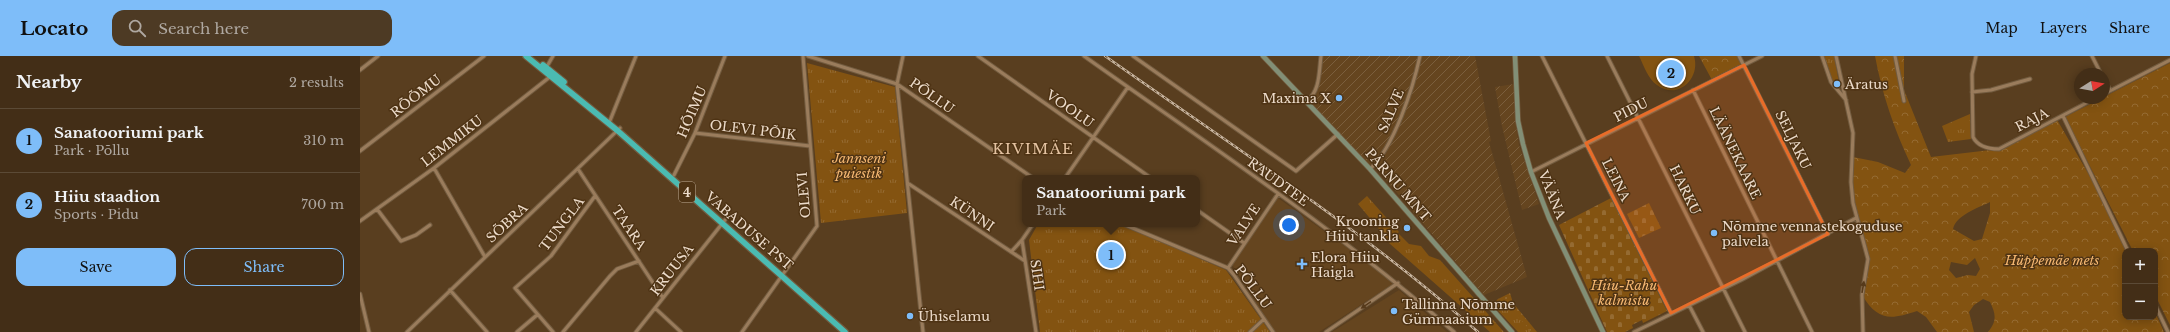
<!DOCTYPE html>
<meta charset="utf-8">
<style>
body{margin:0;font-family:"Libre Baskerville",serif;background:#4d3a24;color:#f1f3f6}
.controls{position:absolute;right:12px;bottom:12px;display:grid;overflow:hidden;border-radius:8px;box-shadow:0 2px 10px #0003}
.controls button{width:36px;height:36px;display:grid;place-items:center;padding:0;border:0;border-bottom:1px solid #5b4a36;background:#432e17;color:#f1f3f6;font:20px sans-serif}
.compass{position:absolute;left:1714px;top:12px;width:36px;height:36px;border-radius:50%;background:#432e17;box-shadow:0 2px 10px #0003;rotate:79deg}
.you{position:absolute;left:929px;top:169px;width:14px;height:14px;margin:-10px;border:3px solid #fff;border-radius:50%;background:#1a73e8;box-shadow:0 0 0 6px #1a73e833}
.badge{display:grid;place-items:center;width:26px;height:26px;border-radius:50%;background:#7ebdf9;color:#111;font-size:13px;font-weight:700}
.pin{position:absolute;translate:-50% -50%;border:2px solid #fff;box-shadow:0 1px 4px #0006}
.popup{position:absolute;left:662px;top:119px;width:178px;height:52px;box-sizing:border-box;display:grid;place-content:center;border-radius:8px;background:#432e17;filter:drop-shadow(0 1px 3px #0005);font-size:13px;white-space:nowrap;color:#afa8a1}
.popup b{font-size:15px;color:#f1f3f6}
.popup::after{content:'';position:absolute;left:50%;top:100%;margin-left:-8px;border:8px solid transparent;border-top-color:#432e17}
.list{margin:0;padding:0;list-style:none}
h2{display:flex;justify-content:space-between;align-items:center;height:52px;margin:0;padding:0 16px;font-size:17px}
h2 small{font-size:13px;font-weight:400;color:#afa8a1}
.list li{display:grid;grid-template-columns:26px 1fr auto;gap:12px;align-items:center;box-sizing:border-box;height:64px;padding:0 16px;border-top:1px solid #5b4a36}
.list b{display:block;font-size:15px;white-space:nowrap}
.list p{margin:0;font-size:13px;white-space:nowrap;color:#afa8a1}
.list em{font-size:13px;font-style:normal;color:#afa8a1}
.actions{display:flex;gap:8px;padding:12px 16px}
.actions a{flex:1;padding:9px 0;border:1px solid #7ebdf9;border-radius:12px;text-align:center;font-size:14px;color:#7ebdf9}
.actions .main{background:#7ebdf9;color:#111}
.icon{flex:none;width:22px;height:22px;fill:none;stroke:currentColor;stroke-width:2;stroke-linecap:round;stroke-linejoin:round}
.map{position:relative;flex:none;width:1810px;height:276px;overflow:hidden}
header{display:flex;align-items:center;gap:24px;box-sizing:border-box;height:56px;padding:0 20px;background:#7ebdf9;color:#111}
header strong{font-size:19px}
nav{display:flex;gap:22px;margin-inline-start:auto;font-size:14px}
.search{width:280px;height:36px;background:#4d3a24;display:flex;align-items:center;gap:10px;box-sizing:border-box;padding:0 14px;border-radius:12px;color:#afa8a1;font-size:15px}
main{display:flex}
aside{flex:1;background:#432e17}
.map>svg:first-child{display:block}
.built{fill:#65451f}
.industrial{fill:url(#industrial-furrows)}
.grass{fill:url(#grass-dots)}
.forest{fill:url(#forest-crowns);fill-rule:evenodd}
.cemetery{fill:url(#cemetery-stones)}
.park{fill:url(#park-tufts)}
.garden{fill:#835311}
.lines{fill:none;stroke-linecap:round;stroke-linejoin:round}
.street-casing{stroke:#725b3f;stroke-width:5}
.secondary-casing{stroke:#725b3f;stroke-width:6}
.highway-casing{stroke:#725b3f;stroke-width:8}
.street{stroke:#9a7c5c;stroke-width:3}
.secondary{stroke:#828f76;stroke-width:4.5}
.highway{stroke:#4bbbb2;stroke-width:5.5}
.rail-casing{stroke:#c8b5a0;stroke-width:2.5}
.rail{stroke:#4e3314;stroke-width:1;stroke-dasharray:3;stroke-linecap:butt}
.oneway{fill:#563a1b}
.marked{fill:#e96c28;fill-opacity:0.2;stroke:#e96c28;stroke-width:3;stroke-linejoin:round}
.poi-dot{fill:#7ebdf9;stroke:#4e3314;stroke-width:1.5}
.labels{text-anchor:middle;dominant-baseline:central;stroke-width:3;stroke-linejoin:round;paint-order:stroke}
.shield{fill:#4e3314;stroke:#bda993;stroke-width:1}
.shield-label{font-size:12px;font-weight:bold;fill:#ecdbca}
.poi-label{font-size:13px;fill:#ecdbca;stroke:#4e3314;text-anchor:start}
.street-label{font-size:13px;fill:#ecdbca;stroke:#4e3314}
.park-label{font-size:13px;font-style:italic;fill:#f6b872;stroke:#4e3314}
.quarter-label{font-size:15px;letter-spacing:1px;fill:#e3c2a1;stroke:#4e3314}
</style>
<header>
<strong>Locato</strong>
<div class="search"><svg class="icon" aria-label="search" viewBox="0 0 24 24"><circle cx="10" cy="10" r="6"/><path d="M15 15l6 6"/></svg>Search here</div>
<nav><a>Map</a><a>Layers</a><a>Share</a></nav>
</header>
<main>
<aside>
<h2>Nearby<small>2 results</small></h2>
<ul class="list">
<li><span class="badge">1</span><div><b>Sanatooriumi park</b><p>Park · Põllu</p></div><em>310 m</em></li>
<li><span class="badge">2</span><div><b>Hiiu staadion</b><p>Sports · Pidu</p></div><em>700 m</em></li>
</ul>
<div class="actions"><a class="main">Save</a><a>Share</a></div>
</aside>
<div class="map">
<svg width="1810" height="276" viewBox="0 0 1810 276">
<defs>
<pattern id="industrial-furrows" width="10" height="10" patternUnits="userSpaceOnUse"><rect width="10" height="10" fill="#65451f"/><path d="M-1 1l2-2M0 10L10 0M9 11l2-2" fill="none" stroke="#7b5f3e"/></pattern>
<pattern id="grass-dots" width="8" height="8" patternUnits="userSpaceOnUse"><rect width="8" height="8" fill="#835311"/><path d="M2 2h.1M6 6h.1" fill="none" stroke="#956b32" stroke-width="1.8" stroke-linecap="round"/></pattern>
<pattern id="forest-crowns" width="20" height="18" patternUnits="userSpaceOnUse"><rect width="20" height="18" fill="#835311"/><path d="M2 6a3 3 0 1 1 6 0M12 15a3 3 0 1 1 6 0" fill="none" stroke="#956b32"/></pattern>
<pattern id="cemetery-stones" width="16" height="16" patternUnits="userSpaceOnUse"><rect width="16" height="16" fill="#835311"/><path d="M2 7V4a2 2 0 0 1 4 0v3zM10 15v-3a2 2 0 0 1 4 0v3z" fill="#956b32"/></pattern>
<pattern id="park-tufts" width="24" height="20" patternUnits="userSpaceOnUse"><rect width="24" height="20" fill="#835311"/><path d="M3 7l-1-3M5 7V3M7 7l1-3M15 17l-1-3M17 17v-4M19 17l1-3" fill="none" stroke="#956b32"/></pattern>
</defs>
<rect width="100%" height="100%" fill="#593e1f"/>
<path class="built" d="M918,142L1031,223L1033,228L959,276H915L873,210V206Z
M1039,234L1087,276H972Z"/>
<path class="industrial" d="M961,0H1115L1131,85L1129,86L1167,221L1124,239L1020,117L994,96L947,45L954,39L957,32Z
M1154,28L1155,64L1159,89L1179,148L1162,154L1142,70L1135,31Z"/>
<path class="grass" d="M1150,237L1153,247L1177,276H1158L1132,248L1138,243Z"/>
<path class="forest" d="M1339,0H1379L1384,9L1352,24Z
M1515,0H1544V34L1571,101L1639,93L1696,62L1743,143L1767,195H1765V261H1795V256L1804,276H1628C1637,265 1636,258 1630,246L1623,243L1614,249L1609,256L1614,276H1577L1566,261L1557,255C1530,264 1518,265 1502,239L1508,203L1493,146L1491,128L1493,101L1518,106L1545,117L1551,109C1534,73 1522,38 1515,0ZM1630,146V157L1622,183L1614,185L1593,173C1596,159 1618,152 1630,146ZM1615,202L1620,213L1616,220L1608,219L1596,222L1589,214L1591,206L1607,209Z
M1810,7V269L1795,239V195H1773L1705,61Z"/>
<path class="cemetery" d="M1251,142L1307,255L1283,267L1282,264L1272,269L1273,272L1265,276H1247L1199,169Z
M1289,147L1301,172L1279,182L1267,158Z"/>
<path class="park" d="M1463,0H1474L1481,37L1472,25Z
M447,7L535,31L547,157L461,167Z
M1610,58L1611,83L1588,86L1582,70Z
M1007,140L1039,176L1029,185L998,148Z
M678,168H759L866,214L910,276H680L669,184Z
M1039,178L1049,188L1061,190L1069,200L1080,204L1144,276H1130L1029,187Z
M1142,242L1170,274L1171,276H1160L1134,248Z"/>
<path class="garden" d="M1279,0H1334C1341,22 1318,45 1297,29C1288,23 1284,10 1279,0Z"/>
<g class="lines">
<defs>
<path id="street" d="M448,0L537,28L673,122
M543,0L537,28L563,276
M618,0L791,122
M724,0C849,89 978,174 1094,276
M773,0L936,115L978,78
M1182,0L1311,257
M1247,0L1385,276
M1379,0L1468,178
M1462,0L1471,26L1486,44
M1476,0L1493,77L1491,126L1493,147L1508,203L1502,239L1503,276
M1535,0L1544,45
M1616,0L1612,18L1613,81C1618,91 1628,93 1639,93L1736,42
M1732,0L1741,18
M186,12L193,0
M0,14L18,0
M1744,23L1750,34
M1333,34L1452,276
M1612,36L1631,34L1670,23
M1744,38L1810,4
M947,45C960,35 959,16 961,0
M1703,60L1768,195
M249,67L276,0
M335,77L450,90
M0,95L124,0
M74,112L125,201
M218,113L303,242
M1010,113C1034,91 1053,32 1060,0
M1171,116L1402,0
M314,119L335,77L365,0
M705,122L768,31
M549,128L665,205
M17,153L41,185L56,179L70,169
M837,154L884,187
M0,165L74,112L191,20
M673,168L662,184L676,276
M763,168L868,212L874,219L913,276
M651,196L662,184
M868,212L918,138
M90,234L127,276
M0,238L9,276
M1329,249L1343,276
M1795,249L1808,276
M295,252L321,276
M47,276L260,72
M157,276L177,259
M193,276L155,232L191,200L235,140
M203,276L250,220L257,213L279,205
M276,276L365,164
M382,276L457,170L443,0
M890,276L904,263
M966,276L1038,227
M1274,276L1381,224L1496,162"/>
<path id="secondary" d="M903,0L1010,113L1152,276
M1155,0L1158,65L1163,88L1171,116L1189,162L1243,276"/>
<path id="highway" d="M166,0L258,75L485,276
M183,9L204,26"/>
</defs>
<use href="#street" class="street-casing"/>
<use href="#secondary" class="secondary-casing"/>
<use href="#highway" class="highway-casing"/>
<use href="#street" class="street"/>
<use href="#secondary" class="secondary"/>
<use href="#highway" class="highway"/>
<defs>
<path id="rail" d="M745,0C871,89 1002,173 1118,276"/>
</defs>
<use href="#rail" class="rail-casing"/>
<use href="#rail" class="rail"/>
</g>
<defs><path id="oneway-solid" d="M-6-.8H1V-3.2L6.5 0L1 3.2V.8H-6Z"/></defs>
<g class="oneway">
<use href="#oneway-solid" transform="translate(1503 231) rotate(-80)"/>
<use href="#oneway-solid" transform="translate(1006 249) rotate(146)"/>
</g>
<path class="marked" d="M1384,9L1468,178L1311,257L1226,87Z"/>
<g class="poi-dot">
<circle cx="1477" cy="28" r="4"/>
<circle cx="979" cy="42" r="4"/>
<circle cx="1047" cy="172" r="4"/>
<circle cx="1354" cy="177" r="4"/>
<path d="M940 202h4v4h4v4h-4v4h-4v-4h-4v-4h4z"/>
<circle cx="1034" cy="255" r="4"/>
<circle cx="550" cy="260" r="4"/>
</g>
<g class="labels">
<rect class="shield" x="319" y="126" width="16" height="20" rx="3"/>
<g class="shield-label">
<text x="327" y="136">4</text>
</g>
<g class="poi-label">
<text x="1485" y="28">Äratus</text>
<text x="971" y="42" text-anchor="end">Maxima X</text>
<text x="1039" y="165" text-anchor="end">Krooning<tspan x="1039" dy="15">Hiiu tankla</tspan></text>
<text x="1362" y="170">Nõmme vennastekoguduse<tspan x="1362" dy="15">palvela</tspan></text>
<text x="951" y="201">Elora Hiiu<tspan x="951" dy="15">Haigla</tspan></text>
<text x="1042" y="248">Tallinna Nõmme<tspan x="1042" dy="15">Gümnaasium</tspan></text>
<text x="558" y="260">Ühiselamu</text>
</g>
<g class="street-label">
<text transform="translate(56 40) rotate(-38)">RÕÕMU</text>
<text transform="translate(572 40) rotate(35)">PÕLLU</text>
<text transform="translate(710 53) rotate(35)">VOOLU</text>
<text transform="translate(1271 54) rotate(-27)">PIDU</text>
<text transform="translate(1031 55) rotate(-67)">SALVE</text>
<text transform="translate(332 56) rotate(-67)">HÕIMU</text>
<text transform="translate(1672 64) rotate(-27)">RAJA</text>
<text transform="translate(393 74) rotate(7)">OLEVI PÕIK</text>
<text transform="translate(1433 84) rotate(64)">SELJAKU</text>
<text transform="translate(92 85) rotate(-38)">LEMMIKU</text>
<text transform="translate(1375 97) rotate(64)">LÄÄNEKAARE</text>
<text transform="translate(1256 124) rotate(63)">LEINA</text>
<text transform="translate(918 126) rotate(36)">RAUDTEE</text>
<text transform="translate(1038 129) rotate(49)">PÄRNU MNT</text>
<text transform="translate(1325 134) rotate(64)">HARKU</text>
<text transform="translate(444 139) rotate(-95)">OLEVI</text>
<text transform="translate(1192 139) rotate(68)">VÄÄNA</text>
<text transform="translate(612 158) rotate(34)">KÜNNI</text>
<text transform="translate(147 167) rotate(-43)">SÕBRA</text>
<text transform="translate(202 168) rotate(-53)">TUNGLA</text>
<text transform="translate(884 169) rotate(-56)">VALVE</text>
<text transform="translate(269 172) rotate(56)">TAARA</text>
<text transform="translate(389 175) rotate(41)">VABADUSE PST</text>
<text transform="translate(312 214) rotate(-52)">KRUUSA</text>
<text transform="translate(677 219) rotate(82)">SIHI</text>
<text transform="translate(893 231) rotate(53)">PÕLLU</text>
</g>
<g class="park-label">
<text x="499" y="102">Jannseni<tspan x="499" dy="15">puiestik</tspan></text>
<text x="1692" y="204">Hüppemäe mets</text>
<text x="1264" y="229">Hiiu-Rahu<tspan x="1264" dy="15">kalmistu</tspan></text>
</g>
<g class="quarter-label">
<text x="673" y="92">KIVIMÄE</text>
</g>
</g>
</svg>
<div class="controls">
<button>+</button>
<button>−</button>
</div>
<svg class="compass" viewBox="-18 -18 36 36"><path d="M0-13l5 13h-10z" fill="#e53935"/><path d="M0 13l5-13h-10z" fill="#afa8a1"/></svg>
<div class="you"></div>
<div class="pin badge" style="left:751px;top:199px">1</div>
<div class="popup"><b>Sanatooriumi park</b>Park</div>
<div class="pin badge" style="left:1311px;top:17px">2</div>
</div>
</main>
